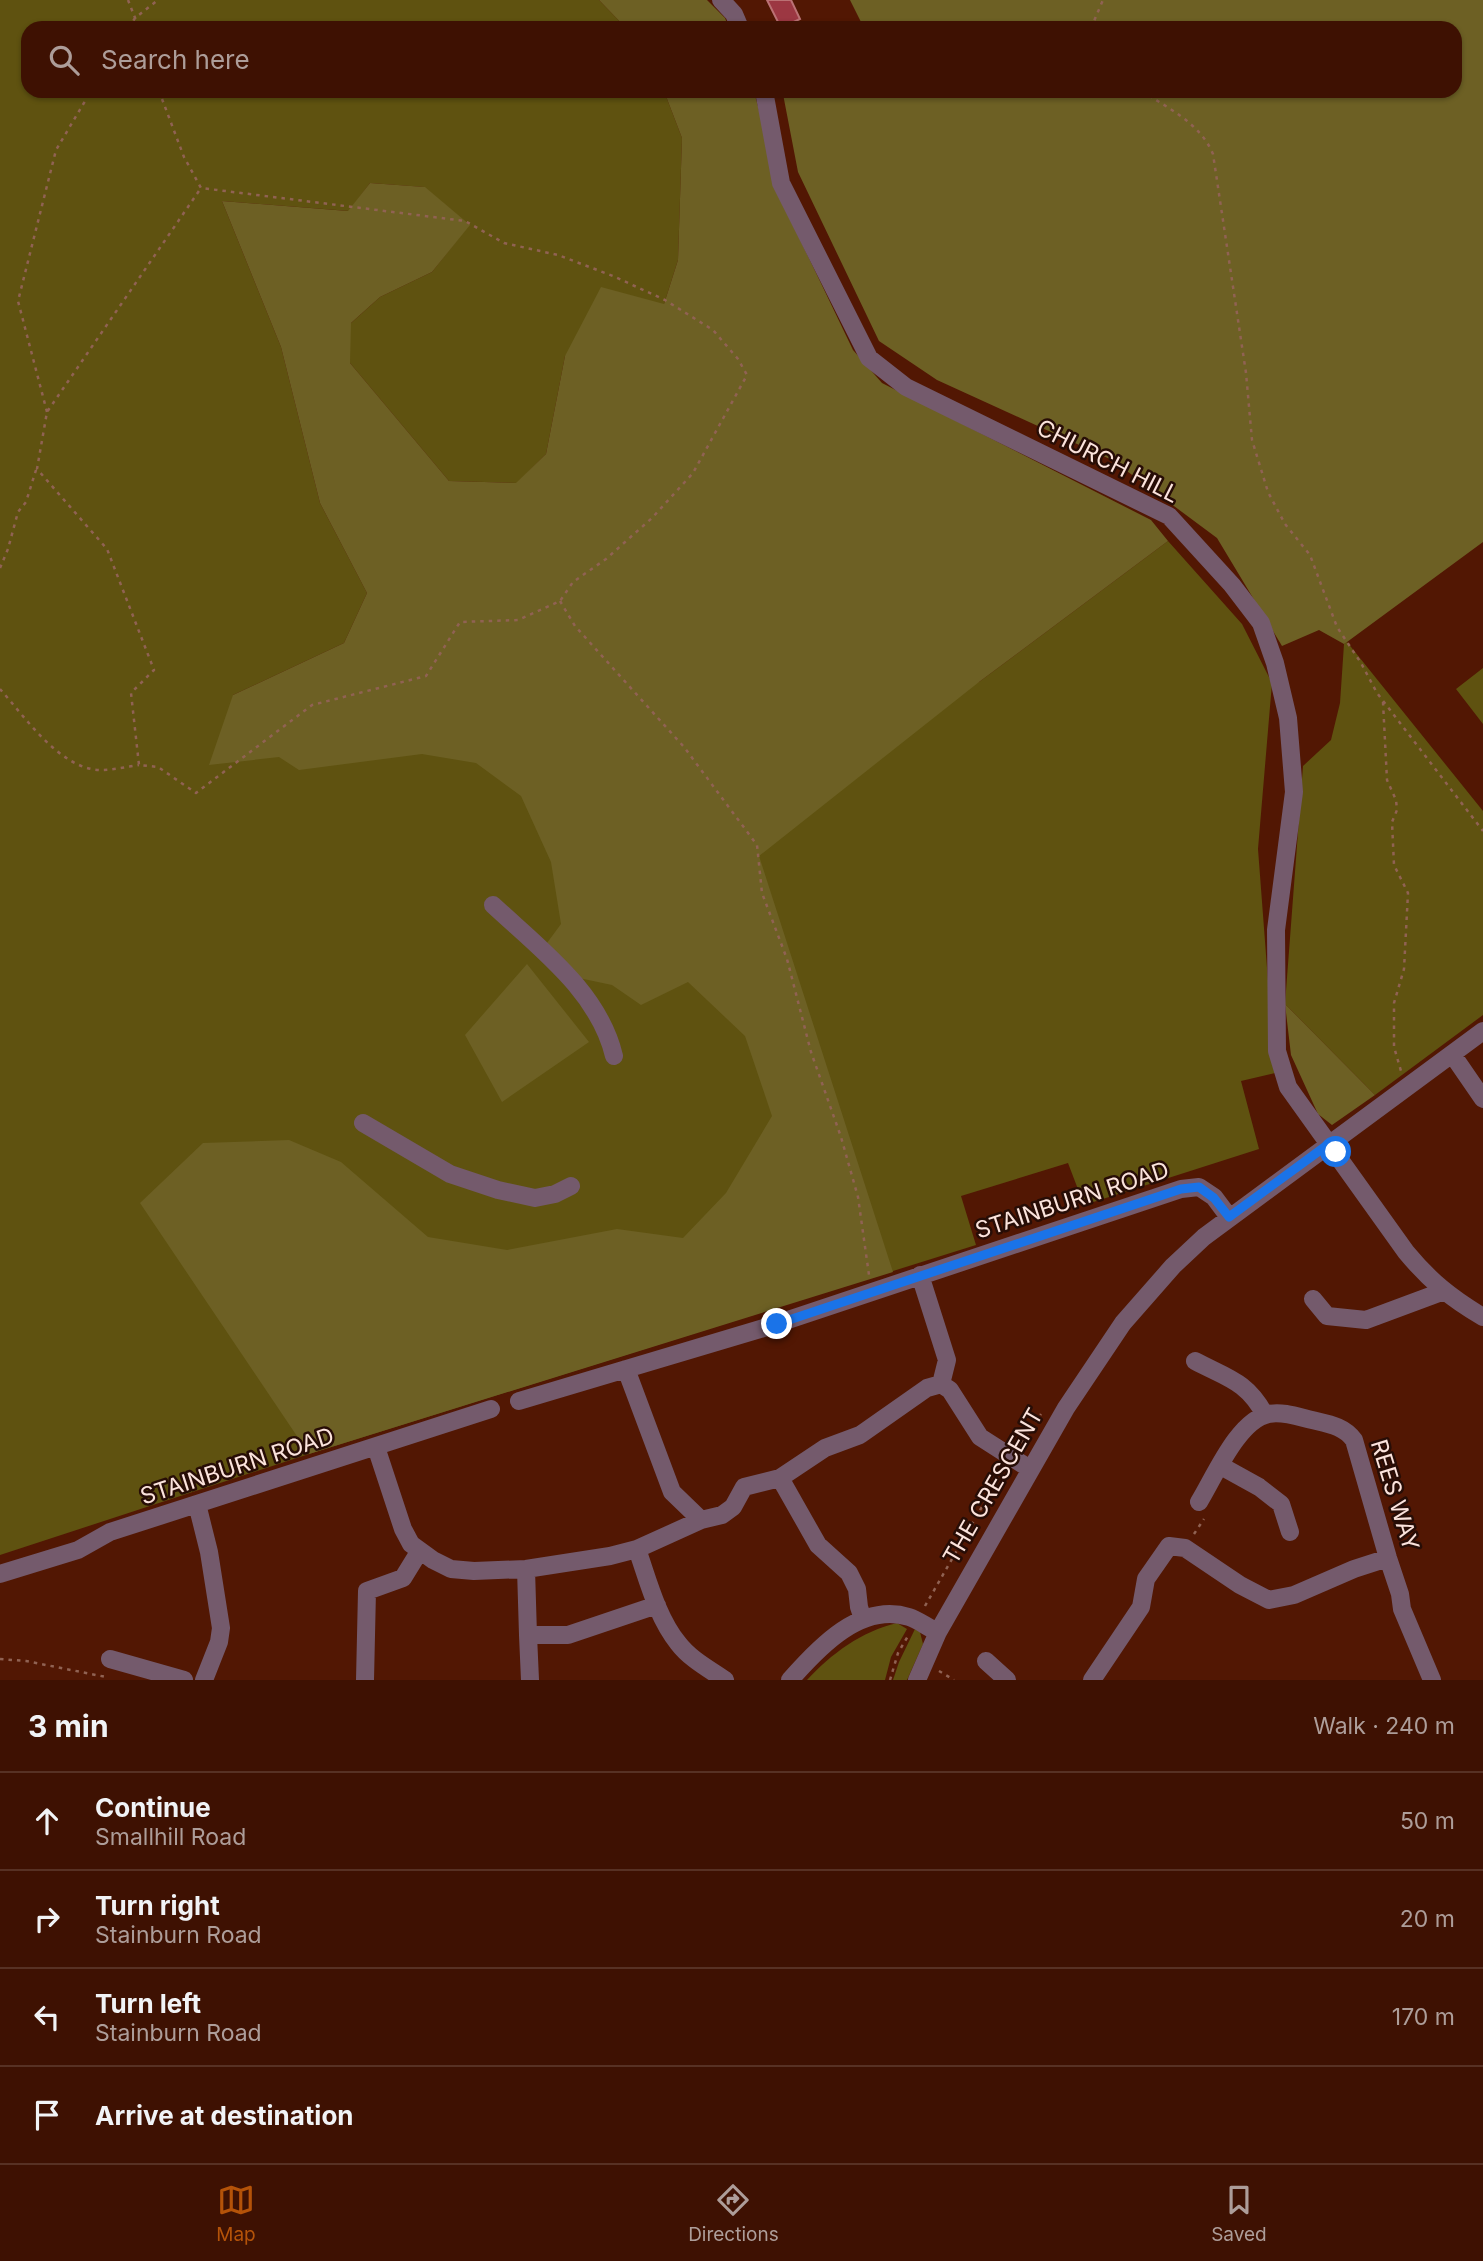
<!DOCTYPE html>
<meta charset="utf-8">
<style>
body{margin:0;font-family:Inter,sans-serif;background:#451a0c;color:#f1f3f6}
.stop{position:absolute;width:21px;height:21px;margin:-16px;border:5px solid #1a73e8;border-radius:50%;background:#fff}
.stop.end{background:#1a73e8;border-color:#fff;box-shadow:0 2px 7px #0008}
.list{margin:0;padding:0;list-style:none}
h2{display:flex;justify-content:space-between;align-items:center;height:91px;margin:0;padding:0 28px;font-size:30px}
h2 small{font-size:23px;font-weight:400;color:#ad9d99}
.list li{display:grid;grid-template-columns:46px 1fr auto;gap:21px;align-items:center;box-sizing:border-box;height:98px;padding:0 28px;border-top:2px solid #573124}
.list b{display:block;font-size:26px;white-space:nowrap}
.list p{margin:0;font-size:23px;white-space:nowrap;color:#ad9d99}
.list em{font-size:23px;font-style:normal;color:#ad9d99}
.icon{flex:none;width:38px;height:38px;fill:none;stroke:currentColor;stroke-width:2;stroke-linecap:round;stroke-linejoin:round}
.map{position:relative;flex:none;width:1483px;height:1680px;overflow:hidden}
.search{position:absolute;background:#3e1102;box-shadow:0 2px 5px #0004;left:21px;right:21px;top:21px;height:77px;display:flex;align-items:center;gap:18px;box-sizing:border-box;padding:0 24px;border-radius:21px;color:#ad9d99;font-size:26px}
.sheet{height:483px;background:#3e1102}
nav{display:flex;justify-content:space-around;align-items:center;box-sizing:border-box;height:98px;border-top:2px solid #573124;background:#3e1102;font-size:19px;color:#ad9d99}
nav a{display:grid;justify-items:center;gap:4px}
nav .on{color:#b45309}
.map>svg:first-child{display:block}
.green{fill:#5f5210}
.forest{fill:#6d6024}
.building{fill:#9c3742;stroke:#bb7174;stroke-width:2}
.lines{fill:none;stroke-linecap:round;stroke-linejoin:round}
.path{stroke:#906253;stroke-width:2.5;stroke-dasharray:3.5 5;stroke-linecap:butt}
.minor{stroke:#745a6c;stroke-width:18}
.route{stroke:#1a73e8;stroke-width:9}
.labels{text-anchor:middle;dominant-baseline:central;stroke-width:5;stroke-linejoin:round;paint-order:stroke}
.street-label{font-size:23px;fill:#fbe3dc;stroke:#270d06}
</style>
<div class="map">
<svg width="1483" height="1680" viewBox="0 0 1483 1680">
<rect width="100%" height="100%" fill="#521703"/>
<path class="green" d="M0,0H599L626,28H28V91H664L682,138L678,260L664,304L565,356L546,454L517,483L449,481L350,363V324L380,297L432,272L469,225L424,187L370,183L349,211L222,201L281,347L320,503L367,593L344,643L233,695L279,757L979,682L1168,541L1242,624L1272,683L1258,849L1275,1073L1241,1081L1259,1149L1084,1205L1068,1163L961,1196L976,1245L309,1454L0,1555Z
M1347,642L1483,811V1015L1375,1095L1285,1004L1303,766L1331,740L1340,703L1344,644Z
M1483,668V724L1456,689Z
M897,1623L907,1629L891,1657L885,1680H807C831,1654 862,1631 897,1623Z
M915,1629L920,1632L923,1644L907,1680H893L899,1662Z"/>
<path class="forest" d="M599,0H707L725,18L729,28H626Z
M850,0H1483V542L1347,642L1344,644L1319,630L1282,646L1217,538L1112,460L937,380L879,341L798,172L783,94L790,91H1455V28H864Z
M664,91H754L783,204L853,350L882,383L1151,520L1168,541L979,682L759,856L893,1272L309,1454L140,1203L203,1143L289,1140L341,1162L428,1237L507,1250L617,1229L683,1238L726,1193L772,1116L745,1036L688,982L641,1005L612,985L579,978L547,943L561,924L551,862L521,796L476,763L422,754L299,770L279,757L209,765L233,695L344,643L367,593L320,503L281,347L222,201L348,211L370,183L425,187L470,225L432,272L380,297L351,323L350,363L449,481L516,483L546,454L565,356L601,287L664,304L678,260L682,138Z
M527,964L589,1042L502,1102L465,1035Z
M1285,1004L1375,1095L1332,1125L1318,1114L1291,1055Z"/>
<path class="building" d="M767,0H791L800,19L781,28Z"/>
<g class="lines">
<path class="path" d="M128,0L139,28
M129,28L135,18L158,0
M1091,28L1103,0
M159,91L184,157L201,188L465,221L504,243L558,255L613,276L665,300L713,330L738,359L747,375L693,473L652,518L606,559L573,582L560,601L518,620L460,622L426,676L312,705L196,793L158,767L139,765L131,693L154,670L107,549L37,469L47,412L201,188
M1142,91C1169,109 1200,123 1213,154L1246,373L1252,440L1268,492L1285,524L1310,555L1337,627L1361,663L1377,693L1483,831
M47,412L18,301L56,150L91,91
M0,568L8,549L18,512L26,502L36,470
M560,601L575,626L684,747L757,845L762,893L787,959L811,1052L841,1137L858,1197L869,1275
M0,689C25,717 60,769 100,770C113,770 126,767 139,765
M1383,702L1387,780L1396,800L1397,810L1392,822L1394,865L1408,893L1404,969L1394,1003V1047L1401,1071
M1021,1443L1041,1414
M1194,1534L1204,1519
M925,1606L1002,1472
M0,1659L26,1661L106,1677
M939,1671L954,1680
M890,1680L898,1653L908,1636"/>
<path class="minor" d="M721,0L734,14L740,28
M764,91L781,183L869,358L906,387L1169,516L1232,585L1261,623L1275,663L1288,718L1294,792L1276,930L1277,1051L1288,1087L1406,1252C1430,1281 1451,1298 1483,1317
M493,905C539,948 599,992 614,1056
M1452,1054L1483,1099
M363,1123L450,1174L498,1190L535,1198L555,1194L571,1186
M920,1275L947,1360L941,1384
M1313,1299L1327,1316L1366,1320L1444,1291
M1195,1361C1227,1378 1247,1381 1265,1415
M626,1369L672,1492L701,1520
M519,1401L767,1327L1181,1189L1199,1187L1214,1197L1229,1217
M376,1447L403,1529L411,1544L433,1560L451,1569L474,1571L526,1569L610,1556L637,1549L701,1520L722,1515L733,1507L744,1487L780,1478L825,1448L860,1435L927,1388L941,1384L950,1390L980,1437L1030,1469
M1221,1466L1259,1487L1281,1504L1290,1532
M780,1478L818,1545L849,1573L857,1589L859,1607L863,1619
M1199,1502C1215,1476 1238,1420 1269,1414C1282,1411 1299,1417 1312,1420C1329,1424 1344,1426 1354,1440L1388,1558L1400,1594L1402,1609L1432,1680
M197,1504L209,1552L221,1628L219,1642L204,1680
M637,1549C648,1580 657,1617 678,1643C690,1659 709,1669 725,1680
M526,1569L528,1635H568L657,1605
M0,1574L78,1550L110,1532L491,1409
M528,1635L530,1680
M110,1659L184,1680
M986,1661L1007,1680
M365,1680L367,1591L403,1578L419,1552
M790,1680C819,1647 861,1602 909,1617C919,1620 928,1628 938,1632
M917,1680L938,1632L1066,1408L1123,1323L1173,1266L1204,1237L1483,1031
M1092,1680L1141,1607L1146,1579L1169,1546L1185,1548L1240,1585L1269,1600L1294,1595L1354,1569L1388,1558"/>
</g>
<g class="lines">
<path class="route" d="M777,1324L1181,1189L1199,1187L1214,1198L1229,1217L1330,1143L1336,1152"/>
</g>
<g class="labels">
<g class="street-label">
<text transform="translate(1108 461) rotate(27)">CHURCH HILL</text>
<text transform="translate(1072 1200) rotate(-18)">STAINBURN ROAD</text>
<text transform="translate(237 1466) rotate(-18)">STAINBURN ROAD</text>
<text transform="translate(993 1486) rotate(-60)">THE CRESCENT</text>
<text transform="translate(1395 1495) rotate(73)">REES WAY</text>
</g>
</g>
</svg>
<div class="stop" style="left:1336px;top:1152px"></div>
<div class="stop end" style="left:777px;top:1324px"></div>
<div class="search"><svg class="icon" aria-label="search" viewBox="0 0 24 24"><circle cx="10" cy="10" r="6"/><path d="M15 15l6 6"/></svg>Search here</div>
</div>
<section class="sheet">
<h2>3 min<small>Walk · 240 m</small></h2>
<ul class="list">
<li><svg class="icon" aria-label="ahead" viewBox="0 0 24 24"><path d="M12 20V5M6 11l6-6 6 6"/></svg><div><b>Continue</b><p>Smallhill Road</p></div><em>50 m</em></li>
<li><svg class="icon" aria-label="right" viewBox="0 0 24 24"><path d="M7 20v-9h11M14 6l5 5-5 5"/></svg><div><b>Turn right</b><p>Stainburn Road</p></div><em>20 m</em></li>
<li><svg class="icon" aria-label="left" viewBox="0 0 24 24"><path d="M17 20v-9H6M10 6l-5 5 5 5"/></svg><div><b>Turn left</b><p>Stainburn Road</p></div><em>170 m</em></li>
<li><svg class="icon" aria-label="arrive" viewBox="0 0 24 24"><path d="M6 21V4h12l-3 4 3 4H6"/></svg><div><b>Arrive at destination</b></div></li>
</ul>
</section>
<nav>
<a class="on"><svg class="icon" aria-label="map" viewBox="0 0 24 24"><path d="M3 6l6-2 6 2 6-2v14l-6 2-6-2-6 2zM9 4v14M15 6v14"/></svg>Map</a>
<a><svg class="icon" aria-label="directions" viewBox="0 0 24 24"><path d="M12 3l9 9-9 9-9-9zM9 14v-3h6M13 9l2 2-2 2"/></svg>Directions</a>
<a><svg class="icon" aria-label="saved" viewBox="0 0 24 24"><path d="M7 4h10v16l-5-4-5 4z"/></svg>Saved</a>
</nav>
